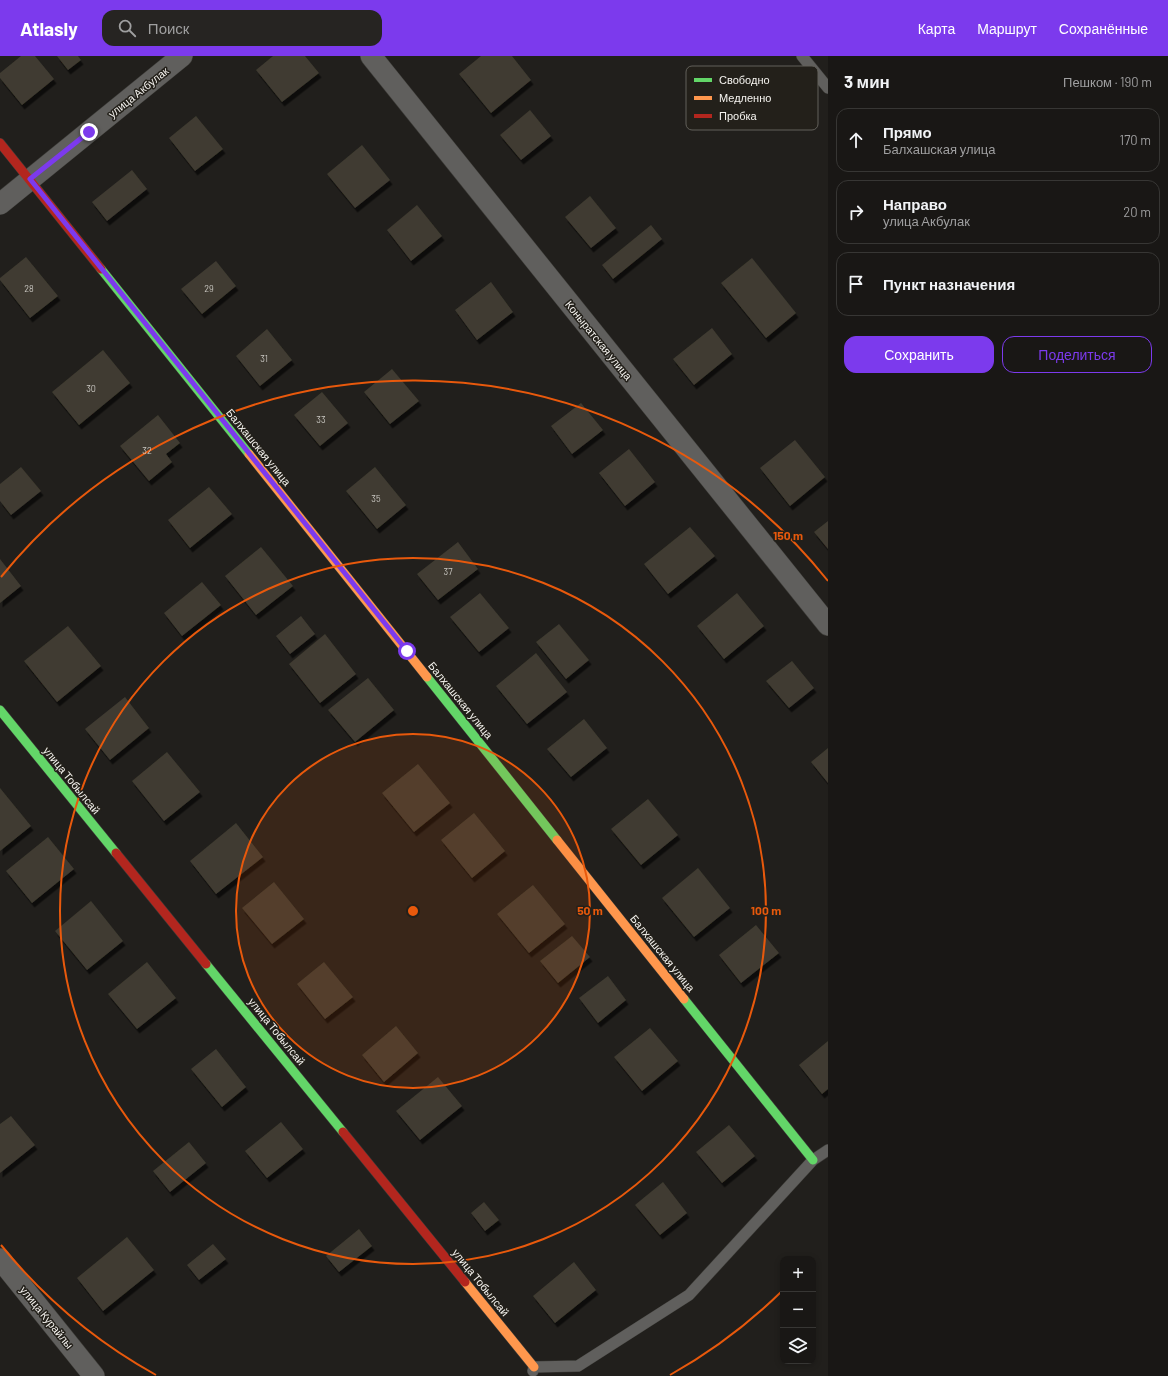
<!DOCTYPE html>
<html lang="ru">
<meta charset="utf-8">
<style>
body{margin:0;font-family:Barlow,sans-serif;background:#262422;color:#f1f3f6}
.controls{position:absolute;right:12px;bottom:12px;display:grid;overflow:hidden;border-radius:8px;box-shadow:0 2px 6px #0003}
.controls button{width:36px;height:36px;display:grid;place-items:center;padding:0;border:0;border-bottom:1px solid #373634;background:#191715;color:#f1f3f6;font:20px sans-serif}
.stop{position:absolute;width:12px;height:12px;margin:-9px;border:3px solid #7c3aed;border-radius:50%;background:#fff}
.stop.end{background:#7c3aed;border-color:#fff;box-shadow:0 1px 4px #0008}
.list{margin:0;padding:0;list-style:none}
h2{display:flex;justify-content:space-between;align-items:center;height:52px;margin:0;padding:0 16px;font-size:17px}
h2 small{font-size:13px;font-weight:400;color:#9f9fa0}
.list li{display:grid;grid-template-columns:26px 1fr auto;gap:12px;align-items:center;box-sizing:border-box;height:64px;margin:0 8px 8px;padding:0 8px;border:1px solid #373634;border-radius:12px}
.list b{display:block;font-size:15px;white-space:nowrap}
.list p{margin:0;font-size:13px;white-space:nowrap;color:#9f9fa0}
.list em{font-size:13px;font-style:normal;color:#9f9fa0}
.actions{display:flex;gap:8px;padding:12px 16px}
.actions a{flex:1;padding:9px 0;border:1px solid #7c3aed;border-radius:12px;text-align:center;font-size:14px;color:#7c3aed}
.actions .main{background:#7c3aed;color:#fff}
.icon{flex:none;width:22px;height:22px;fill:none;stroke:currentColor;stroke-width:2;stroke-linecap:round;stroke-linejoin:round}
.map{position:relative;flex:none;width:828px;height:1320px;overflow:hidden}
header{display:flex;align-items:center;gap:24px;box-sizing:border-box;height:56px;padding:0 20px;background:#7c3aed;color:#fff}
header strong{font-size:19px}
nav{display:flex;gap:22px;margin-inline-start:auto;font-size:14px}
.search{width:280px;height:36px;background:#262422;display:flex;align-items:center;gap:10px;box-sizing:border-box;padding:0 14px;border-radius:12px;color:#9f9fa0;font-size:15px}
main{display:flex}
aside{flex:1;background:#191715}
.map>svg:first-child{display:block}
.building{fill:#3f3b30;filter:url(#shadow)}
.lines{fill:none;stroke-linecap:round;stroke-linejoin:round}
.lane-casing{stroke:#3d3c38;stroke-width:12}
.street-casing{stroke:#3d3c38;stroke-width:22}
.fast-casing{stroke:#3d3c38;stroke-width:10}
.slow-casing{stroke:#3d3c38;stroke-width:10}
.jam-casing{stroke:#3d3c38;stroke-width:10}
.lane{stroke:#605f5d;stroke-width:11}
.street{stroke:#605f5d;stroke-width:21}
.fast{stroke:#63d668;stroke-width:9}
.slow{stroke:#ff974d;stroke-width:9}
.jam{stroke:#b3261e;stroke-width:9}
.route{stroke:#7c3aed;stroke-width:5}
.ring{fill:none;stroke:#e8590c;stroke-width:2}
.labels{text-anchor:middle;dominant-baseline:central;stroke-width:3;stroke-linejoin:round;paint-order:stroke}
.number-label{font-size:9px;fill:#c8c6c0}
.street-label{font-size:11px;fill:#f6f4f0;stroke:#23201a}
.key{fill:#23201a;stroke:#62605a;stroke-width:1}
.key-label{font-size:11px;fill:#f6f4f0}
.centre{fill:#e8590c;stroke:#23201a;stroke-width:2}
.ring-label{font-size:12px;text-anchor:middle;font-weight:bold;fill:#e8590c;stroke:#23201a;stroke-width:3;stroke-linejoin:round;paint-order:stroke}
</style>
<header>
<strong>Atlasly</strong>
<div class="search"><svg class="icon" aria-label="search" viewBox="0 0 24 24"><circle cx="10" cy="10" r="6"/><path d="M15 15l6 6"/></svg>Поиск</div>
<nav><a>Карта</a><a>Маршрут</a><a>Сохранённые</a></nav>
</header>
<main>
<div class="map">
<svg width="828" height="1320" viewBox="0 0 828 1320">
<defs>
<filter id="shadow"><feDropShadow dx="2.5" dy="4.5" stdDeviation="0" flood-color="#0009"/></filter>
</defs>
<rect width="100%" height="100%" fill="#211f1c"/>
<path class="building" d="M21,0H35L54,23L22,49L0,22V17Z
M57,0H78L81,4L68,14Z
M273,0H305L319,17L282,46L256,14Z
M481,0H512L531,24L491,57L459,18Z
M530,54L551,80L521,104L500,79Z
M196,60L223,93L195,115L169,82Z
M362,89L390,124L355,152L327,118Z
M132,114L147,133L107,165L92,146Z
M590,140L616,172L591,192L565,161Z
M417,149L442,180L411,205L387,174Z
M651,169L662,183L613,223L602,209Z
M26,201L58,240L30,262L0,224V222Z
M752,202L796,257L766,282L721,227Z
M216,205L236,230L202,258L181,233Z
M491,226L513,256L477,284L455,254Z
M712,272L732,298L694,329L673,303Z
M267,273L292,304L260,330L236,300Z
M103,294L130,327L79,369L52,336Z
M392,313L419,345L390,368L364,336Z
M322,336L348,367L320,390L294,359Z
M581,347L603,374L572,398L551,370Z
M158,359L180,387L166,398L172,406L149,425L120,390Z
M795,384L825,421L790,450L760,412Z
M629,393L655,426L625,450L599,417Z
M21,411L41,435L11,459L0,445V428Z
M375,411L406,449L377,473L346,435Z
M209,431L232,458L190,492L168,464Z
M828,465V493L814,476Z
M690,471L715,500L668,538L644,508Z
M458,486L478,513L438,544L417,518Z
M261,491L293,530L256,559L225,520Z
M0,503L21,530L0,547Z
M202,526L221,549L182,580L164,557Z
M480,537L509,572L479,596L450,561Z
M737,537L764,570L724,603L697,570Z
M301,560L315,578L290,598L276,580Z
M559,568L589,604L566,623L536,586Z
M68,570L101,610L57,646L24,605Z
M325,578L356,618L320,647L289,608Z
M536,597L567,636L527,668L496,630Z
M792,605L814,632L789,652L766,625Z
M368,622L394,654L355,686L328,654Z
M125,641L149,672L110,704L85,673Z
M584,663L607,692L571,721L547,693Z
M828,692V727L811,706Z
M167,696L200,736L164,765L132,725Z
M418,708L450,747L414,776L382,737Z
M0,732L31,770L0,795Z
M648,743L678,779L641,809L611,773Z
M474,757L505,795L472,822L441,784Z
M236,767L263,801L216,838L190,805Z
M48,781L74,813L32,847L6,815Z
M698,812L730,852L694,881L662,842Z
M274,826L304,863L272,888L242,852Z
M533,829L565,868L529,897L497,858Z
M91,845L123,885L87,914L55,875Z
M756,869L779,897L741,927L719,899Z
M572,880L590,901L558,927L540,905Z
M147,906L176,942L137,973L108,938Z
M324,906L353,941L325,963L297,928Z
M608,920L626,944L598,967L579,942Z
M396,970L418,997L384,1026L362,999Z
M650,972L678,1005L642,1035L614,1001Z
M828,985V1033L822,1038L799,1009Z
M216,993L246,1031L222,1051L191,1013Z
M438,1021L462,1050L420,1084L396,1055Z
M11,1060L35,1089L0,1117V1068Z
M281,1066L303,1093L267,1122L245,1095Z
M729,1069L755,1100L722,1127L696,1096Z
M189,1086L206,1107L170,1136L153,1115Z
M663,1126L687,1157L660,1179L635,1149Z
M484,1146L499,1164L485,1175L471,1157Z
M359,1173L372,1190L339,1216L326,1200Z
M127,1181L154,1214L103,1255L77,1222Z
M213,1188L226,1203L199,1224L187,1209Z
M574,1206L596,1234L555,1267L533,1240Z"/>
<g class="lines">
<defs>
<path id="lane" d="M802,0L828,32
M533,1315L534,1311L578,1310L689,1239L813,1104L828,1094"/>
<path id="street" d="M371,0L828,569
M0,148L182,0
M0,1203L94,1320"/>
<path id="fast" d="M101,213L249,398
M427,621L557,784
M0,654L116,797
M206,908L343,1076
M684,943L813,1104"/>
<path id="slow" d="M249,398L427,621
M557,784L684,943
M465,1226L534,1311"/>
<path id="jam" d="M0,87L101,213
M116,797L206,908
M343,1076L465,1226"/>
</defs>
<use href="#lane" class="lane-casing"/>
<use href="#street" class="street-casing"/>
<use href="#fast" class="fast-casing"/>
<use href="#slow" class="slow-casing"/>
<use href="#jam" class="jam-casing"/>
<use href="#lane" class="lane"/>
<use href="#street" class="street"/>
<use href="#fast" class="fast"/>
<use href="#slow" class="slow"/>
<use href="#jam" class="jam"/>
</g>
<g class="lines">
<path class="route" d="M89,76L30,123L407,595"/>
</g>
<circle cx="413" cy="855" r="177" fill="#e8590c" fill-opacity=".12"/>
<g class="ring">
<circle cx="413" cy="855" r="177"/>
<circle cx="413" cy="855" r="353"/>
<path d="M781 1236A530 530 0 0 1 670 1319M156 1319A530 530 0 0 1 1 1189M1 521A530 530 0 0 1 828 525"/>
</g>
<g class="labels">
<g class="number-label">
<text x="29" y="232">28</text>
<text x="209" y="232">29</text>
<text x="264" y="302">31</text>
<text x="91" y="332">30</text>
<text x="321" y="363">33</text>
<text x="147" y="394">32</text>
<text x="376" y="442">35</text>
<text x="448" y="515">37</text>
</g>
<g class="street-label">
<text transform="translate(138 36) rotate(-39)">улица Акбулак</text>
<text transform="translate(599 284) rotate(51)">Коныратская улица</text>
<text transform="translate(259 391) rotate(51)">Балхашская улица</text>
<text transform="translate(461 644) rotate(51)">Балхашская улица</text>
<text transform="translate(72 724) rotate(51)">улица Тобылсай</text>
<text transform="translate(663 897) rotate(51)">Балхашская улица</text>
<text transform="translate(277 975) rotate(51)">улица Тобылсай</text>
<text transform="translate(481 1226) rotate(51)">улица Тобылсай</text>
<text transform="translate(47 1261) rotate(51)">улица Курайлы</text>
</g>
</g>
<rect x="686" y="10" width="132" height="64" rx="6" class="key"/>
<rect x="694" y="22" width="18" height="4" fill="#63d668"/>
<rect x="694" y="40" width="18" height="4" fill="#ff974d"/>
<rect x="694" y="58" width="18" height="4" fill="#b3261e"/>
<g class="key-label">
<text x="719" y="28">Свободно</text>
<text x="719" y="46">Медленно</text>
<text x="719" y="64">Пробка</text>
</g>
<circle cx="413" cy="855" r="6" class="centre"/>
<g class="ring-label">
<text x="788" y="484">150 m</text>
<text x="590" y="859">50 m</text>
<text x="766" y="859">100 m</text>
</g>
</svg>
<div class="controls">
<button>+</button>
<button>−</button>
<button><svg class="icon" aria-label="layers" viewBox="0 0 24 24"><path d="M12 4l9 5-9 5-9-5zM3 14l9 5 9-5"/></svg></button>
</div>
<div class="stop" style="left:407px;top:595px"></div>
<div class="stop end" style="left:89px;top:76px"></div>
</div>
<aside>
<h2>3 мин<small>Пешком · 190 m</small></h2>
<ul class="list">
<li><svg class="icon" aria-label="ahead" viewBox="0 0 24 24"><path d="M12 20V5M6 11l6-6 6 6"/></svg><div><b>Прямо</b><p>Балхашская улица</p></div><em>170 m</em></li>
<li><svg class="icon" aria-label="right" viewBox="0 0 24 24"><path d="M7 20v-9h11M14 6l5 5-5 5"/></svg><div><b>Направо</b><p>улица Акбулак</p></div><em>20 m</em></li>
<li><svg class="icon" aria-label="arrive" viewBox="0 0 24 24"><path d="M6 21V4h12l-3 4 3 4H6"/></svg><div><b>Пункт назначения</b></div></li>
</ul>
<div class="actions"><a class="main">Сохранить</a><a>Поделиться</a></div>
</aside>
</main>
